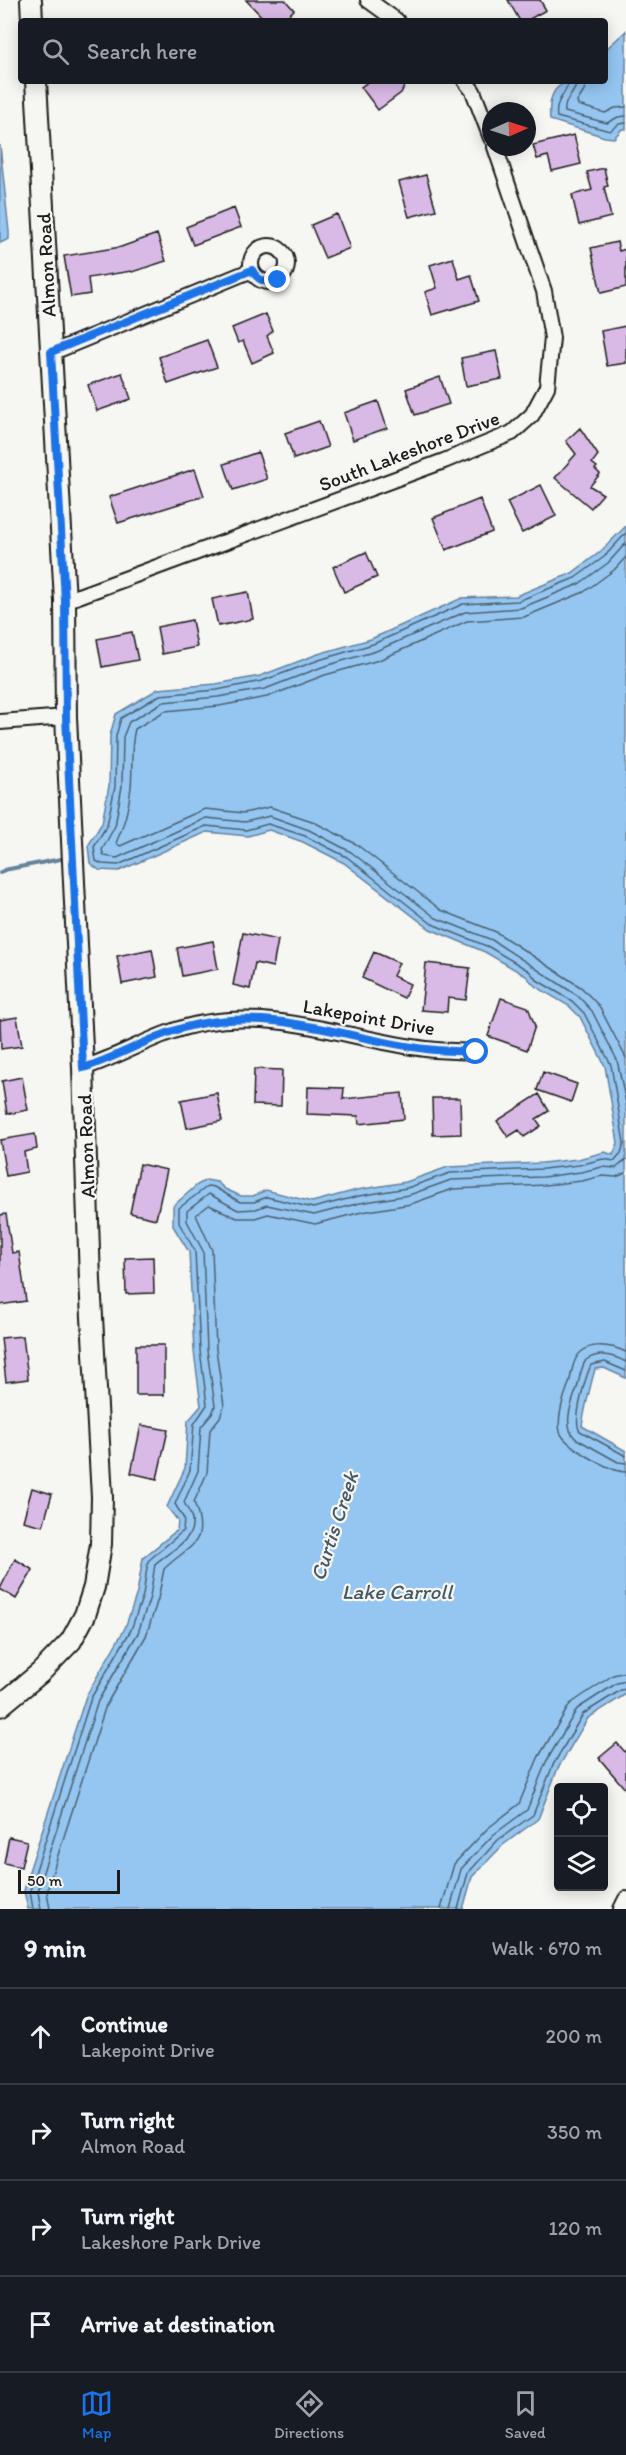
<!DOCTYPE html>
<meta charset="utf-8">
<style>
body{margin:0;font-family:Itim,sans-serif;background:#242831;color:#f1f3f6}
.controls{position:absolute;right:18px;bottom:18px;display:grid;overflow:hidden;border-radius:6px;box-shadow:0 3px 15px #0003}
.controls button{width:54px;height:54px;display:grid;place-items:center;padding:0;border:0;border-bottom:2px solid #363941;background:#171b24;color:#f1f3f6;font:30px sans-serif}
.compass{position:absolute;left:482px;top:102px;width:54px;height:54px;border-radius:50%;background:#171b24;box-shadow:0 3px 15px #0003;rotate:87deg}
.scale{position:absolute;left:18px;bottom:15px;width:102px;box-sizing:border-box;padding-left:6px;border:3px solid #1c1c1c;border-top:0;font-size:16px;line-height:21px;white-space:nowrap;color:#1c1c1c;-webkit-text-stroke:4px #f6f6f2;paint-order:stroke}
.stop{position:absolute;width:18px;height:18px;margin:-14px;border:4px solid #1a73e8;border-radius:50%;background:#fff}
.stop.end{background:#1a73e8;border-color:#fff;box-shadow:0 2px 6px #0008}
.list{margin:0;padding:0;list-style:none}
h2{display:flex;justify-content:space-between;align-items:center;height:78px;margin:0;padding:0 24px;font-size:26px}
h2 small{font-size:20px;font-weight:400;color:#9ea1a6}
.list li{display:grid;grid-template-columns:39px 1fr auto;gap:18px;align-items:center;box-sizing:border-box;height:96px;padding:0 24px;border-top:2px solid #363941}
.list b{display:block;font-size:22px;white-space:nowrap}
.list p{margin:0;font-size:20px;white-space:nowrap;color:#9ea1a6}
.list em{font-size:20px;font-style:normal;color:#9ea1a6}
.icon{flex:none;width:33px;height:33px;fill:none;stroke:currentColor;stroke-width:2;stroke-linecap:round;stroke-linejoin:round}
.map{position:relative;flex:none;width:626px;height:1909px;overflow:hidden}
.search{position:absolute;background:#171b24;box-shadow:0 3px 15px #0003;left:18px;right:18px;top:18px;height:66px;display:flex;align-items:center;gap:15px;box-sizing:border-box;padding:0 21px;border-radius:6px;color:#9ea1a6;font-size:22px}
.sheet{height:462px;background:#171b24}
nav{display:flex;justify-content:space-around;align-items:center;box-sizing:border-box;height:84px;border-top:2px solid #363941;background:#171b24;font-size:16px;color:#9ea1a6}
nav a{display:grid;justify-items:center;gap:3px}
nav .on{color:#1a73e8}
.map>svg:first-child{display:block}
.water{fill:#95c6f1;stroke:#65829c;stroke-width:1.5}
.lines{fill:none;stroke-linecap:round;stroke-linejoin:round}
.shore{stroke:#4c6071;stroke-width:1.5}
.stream{stroke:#65829c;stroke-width:4}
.building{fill:#d9bae6;stroke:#1c1c1c;stroke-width:1.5}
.street-casing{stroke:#1c1c1c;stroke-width:18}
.secondary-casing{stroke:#1c1c1c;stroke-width:24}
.street{stroke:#f6f6f2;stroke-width:14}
.secondary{stroke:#f6f6f2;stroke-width:20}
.route{stroke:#1a73e8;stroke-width:8}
.labels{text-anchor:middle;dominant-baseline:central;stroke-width:4.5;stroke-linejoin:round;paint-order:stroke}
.street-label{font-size:20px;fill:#1c1c1c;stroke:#f6f6f2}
.water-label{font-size:21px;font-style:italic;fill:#465867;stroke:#f6f6f2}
</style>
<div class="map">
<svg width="626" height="1909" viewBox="0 0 626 1909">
<rect width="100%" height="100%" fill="#f6f6f2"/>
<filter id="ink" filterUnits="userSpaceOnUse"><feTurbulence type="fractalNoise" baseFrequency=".0167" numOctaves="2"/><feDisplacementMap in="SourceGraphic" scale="12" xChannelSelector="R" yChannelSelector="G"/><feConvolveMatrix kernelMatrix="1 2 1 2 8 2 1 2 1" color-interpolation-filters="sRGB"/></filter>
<g filter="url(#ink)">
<path class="water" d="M626,31V129H622L614,138L605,137L550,120C546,75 573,81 605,81V50Z
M0,145L9,232V239L0,243Z
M626,526V1378L604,1368L595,1369C590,1388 585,1406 582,1426L626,1451V1694L588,1718L558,1768L538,1819L503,1845L472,1877L463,1909H28L24,1891L30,1868L86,1696L125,1628L137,1593L143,1558L177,1530L178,1521L167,1507L185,1468L188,1421L201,1406L194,1351L189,1252L173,1226V1206L197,1185L206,1180L217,1182L225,1189L241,1196H253L266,1190L312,1202L357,1190L406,1182L448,1167L542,1163L578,1159L605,1152L613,1155L618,1143L605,1066L580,1017L569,1006L535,986L526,976L485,952L430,929L344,863L303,842L269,830L248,836L207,832L119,871L99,870L90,863L88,846L102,823L109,786L110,735L116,714L158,689L216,684L260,676L318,654L371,639L462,598L516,596L572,573L600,552Z"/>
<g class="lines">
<path class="shore" d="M569,81C567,94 554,100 557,117L610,131L619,124L626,123
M577,81C576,94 563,99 565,112L607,123L618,117L626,116
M586,81L584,91L577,102L578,105L605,113L615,108L626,107
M626,543L608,563L579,584L521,608L465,612L376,651L322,667L265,689L218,697L163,702L129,722L123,737L122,786L115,826L102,850L104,856L117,858L206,818L245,822L270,816L309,830L351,852L436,918L492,940L578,996L592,1011L617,1060L626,1103
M626,557L614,570L584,592L524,617L467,621L379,660L325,675L267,697L219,706L165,711L135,729C130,748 133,768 131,787C129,807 124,826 116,843L120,846L205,809L244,813L270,807L312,821L356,844L441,910L496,932L582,988L599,1006L626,1058
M626,1352C609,1344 582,1340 574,1363C571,1371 571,1379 568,1386C563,1399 557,1418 560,1432C565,1446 611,1472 626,1472
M626,1362C613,1355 599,1351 586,1360C580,1369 580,1378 577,1388C572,1402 562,1425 575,1438L618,1462L626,1463
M626,1371L605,1362L591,1365C586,1376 572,1422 580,1431L626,1456
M33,1909L30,1891L36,1870L91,1698L131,1630L143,1595L148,1561L183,1531L184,1519L175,1504L190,1470L194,1424L207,1405L200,1350L195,1251L179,1223V1208L208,1186L214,1187L240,1202H254L267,1197L313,1208L359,1196L407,1188L450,1173L543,1169L579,1165L603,1159L614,1161L621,1153L624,1143L611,1065L584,1013L572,1001L537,980L529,971L489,947L432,924L347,857L305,836L268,824L246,830L206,826L118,865L102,864L96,861L94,847L107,825L115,787L116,736L121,718L160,695L217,690L262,681L319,660L373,644L463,604L518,601L575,578L604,557L626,533
M41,1909L38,1892L43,1872L98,1701L138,1633L150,1597L155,1564C169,1551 199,1539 191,1516C189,1511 186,1507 184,1502L198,1471L201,1427L212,1414L215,1406L207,1350L203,1251L187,1221V1211L209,1194L238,1210L256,1209L267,1205L314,1215L360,1203L409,1195L451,1180L543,1177L581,1172L602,1167L616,1168L626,1160
M50,1909L47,1892L52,1874L106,1705L146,1636L158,1599L164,1569C191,1543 210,1545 194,1502L207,1473L210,1430L220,1417L224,1406L216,1349L212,1250L196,1215L209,1205L237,1218H255L268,1214L315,1224L362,1212L411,1204L453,1189L545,1185L582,1181L602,1176L616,1177L626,1173
M441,1909L454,1864L487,1829L519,1804L538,1758L570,1704L613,1675L626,1672
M450,1909L461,1869L493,1835L527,1810L546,1762L577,1709L617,1683L626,1681
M458,1909L468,1873L498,1840L533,1815L553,1765L583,1714L621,1690L626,1689"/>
<path class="stream" d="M0,873L4,870L61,859"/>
</g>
<path class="building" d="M246,0H285L294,10L282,21H266Z
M508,0H540L546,10L526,21H520Z
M369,81H407L401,93L378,110L361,87Z
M574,135L581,164L552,171L548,156L537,159L533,145Z
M604,168L608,186L604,187L611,217L579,225L572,195L592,190L587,172Z
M426,175L436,210L409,217L399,182Z
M234,208L241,227L193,245L186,227Z
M337,214L350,248L325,258L311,225Z
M157,234L166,261L132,272L131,271L88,278L90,294L71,297L64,256L121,247Z
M617,242L619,251L626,249V287L601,293L591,248Z
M453,258L459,279L471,275L479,301L432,315L425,292L437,288L430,265Z
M266,314L273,331L267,336L274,353L252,363L243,341L238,343L232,328Z
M626,326V363L607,366L601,331Z
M207,340L217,367L168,384L159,357Z
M496,351L502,379L466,386L461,358Z
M122,373L131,399L97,411L88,385Z
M440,377L449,404L415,415L406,389Z
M378,401L387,428L353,440L344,413Z
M319,421L328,447L294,459L285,433Z
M580,428L598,455L592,463L597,467L595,469L600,474L590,486L603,494L591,508L555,478L576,454L566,441Z
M258,452L267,479L233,490L224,464Z
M195,469L204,496L118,523L109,497Z
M541,485L556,516L522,533L507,502Z
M480,499L492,532L446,550L433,518Z
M366,552L377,577L344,592L333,567Z
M248,592L253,619L218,626L212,599Z
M192,620L197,647L162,654L157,627Z
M132,632L138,660L102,667L97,639Z
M243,933L278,940L273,967L255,963L250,989L233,985Z
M213,941L218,969L182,976L177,948Z
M152,949L157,977L122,984L117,956Z
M374,952L399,963L393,976L410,984L404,998L362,978Z
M426,963L470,968L466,1000L448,998L447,1012L421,1010Z
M501,998L528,1007L535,1026L527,1050L488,1036Z
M17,1017L22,1046L1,1049L0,1020Z
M254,1069L282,1070L281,1106L253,1105Z
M543,1072L577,1084L571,1102L537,1090Z
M22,1077L28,1110L7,1114L2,1081Z
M308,1087L344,1088L343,1099L402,1093L404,1119L359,1124L358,1116L307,1114Z
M217,1093L222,1121L187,1128L181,1100Z
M539,1094L549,1111L536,1119L541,1126L524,1137L519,1130L508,1137L497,1121Z
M432,1098H460L461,1134L433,1135Z
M35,1134L37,1149L24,1152L27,1172L6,1176L0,1140Z
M140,1164L167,1170L156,1219L130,1213Z
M6,1214L12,1253L19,1252L26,1301L0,1305V1215Z
M153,1257L154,1293L126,1294L125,1258Z
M23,1336L28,1379L6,1382L1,1338Z
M136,1345H164V1395H136Z
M141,1425L168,1430L157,1479L131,1473Z
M32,1488L52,1494L43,1526L23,1521Z
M15,1559L33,1570L16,1599L0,1589Z
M617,1743L626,1753V1790L599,1758Z
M9,1837L27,1841L21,1867L4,1863Z"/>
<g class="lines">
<defs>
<path id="street" d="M368,0L397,21
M465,81L473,91L491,138
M251 264a18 18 0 1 1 36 0a18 18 0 1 1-36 0Z
M51,353L252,270
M65,601L444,461L512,433L532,415L547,387L552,338L544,291L495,147
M0,722L66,717
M83,1068C124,1055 161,1030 204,1023C279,1009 352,1040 426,1049C442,1051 460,1051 476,1052
M621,1909L626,1899"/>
<path id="secondary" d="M31,0L32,21
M0,1706L40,1673L71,1641L85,1615L94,1587L101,1544L102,1497L90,1281L83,1068L66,717L65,601L36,81"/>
</defs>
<use href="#street" class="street-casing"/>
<use href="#secondary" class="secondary-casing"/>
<use href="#street" class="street"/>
<use href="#secondary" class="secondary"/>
</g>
</g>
<g class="lines" filter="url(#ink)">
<path class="route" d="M278,280C266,284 258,281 252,270L51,352L65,601L66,717L83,1068C124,1055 161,1030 204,1023C279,1009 352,1040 426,1049C442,1051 460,1051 476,1052"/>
</g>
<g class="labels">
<g class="street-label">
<text transform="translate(46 265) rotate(-93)">Almon Road</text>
<text transform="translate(409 451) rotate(-21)">South Lakeshore Drive</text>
<text transform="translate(369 1017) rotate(10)">Lakepoint Drive</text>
<text transform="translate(86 1146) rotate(-92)">Almon Road</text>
</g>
<g class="water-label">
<text transform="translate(334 1526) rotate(-72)">Curtis Creek</text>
<text x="397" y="1591">Lake Carroll</text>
</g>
</g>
</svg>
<div class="controls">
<button><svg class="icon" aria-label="locate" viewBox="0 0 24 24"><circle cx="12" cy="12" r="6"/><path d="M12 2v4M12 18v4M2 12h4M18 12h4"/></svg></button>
<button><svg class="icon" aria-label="layers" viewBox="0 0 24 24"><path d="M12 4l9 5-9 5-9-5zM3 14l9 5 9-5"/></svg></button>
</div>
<svg class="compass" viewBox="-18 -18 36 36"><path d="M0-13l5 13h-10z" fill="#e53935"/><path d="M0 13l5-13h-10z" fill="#9ea1a6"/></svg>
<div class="scale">50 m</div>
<div class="stop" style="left:476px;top:1052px"></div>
<div class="stop end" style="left:278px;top:280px"></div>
<div class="search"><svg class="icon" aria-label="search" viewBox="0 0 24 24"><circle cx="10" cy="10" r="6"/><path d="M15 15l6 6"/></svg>Search here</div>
</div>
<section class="sheet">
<h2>9 min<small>Walk · 670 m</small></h2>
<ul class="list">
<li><svg class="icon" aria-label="ahead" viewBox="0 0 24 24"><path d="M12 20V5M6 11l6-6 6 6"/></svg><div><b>Continue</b><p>Lakepoint Drive</p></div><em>200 m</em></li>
<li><svg class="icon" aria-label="right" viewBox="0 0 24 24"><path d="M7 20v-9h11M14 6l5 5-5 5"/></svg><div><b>Turn right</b><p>Almon Road</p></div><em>350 m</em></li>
<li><svg class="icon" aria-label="right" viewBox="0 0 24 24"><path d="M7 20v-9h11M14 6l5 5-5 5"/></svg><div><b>Turn right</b><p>Lakeshore Park Drive</p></div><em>120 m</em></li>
<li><svg class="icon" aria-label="arrive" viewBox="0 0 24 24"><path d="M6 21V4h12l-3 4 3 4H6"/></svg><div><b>Arrive at destination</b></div></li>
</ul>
</section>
<nav>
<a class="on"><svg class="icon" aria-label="map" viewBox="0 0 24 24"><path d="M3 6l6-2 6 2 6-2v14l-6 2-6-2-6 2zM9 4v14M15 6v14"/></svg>Map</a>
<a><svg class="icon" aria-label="directions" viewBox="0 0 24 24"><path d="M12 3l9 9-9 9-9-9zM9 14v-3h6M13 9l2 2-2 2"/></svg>Directions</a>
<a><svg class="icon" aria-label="saved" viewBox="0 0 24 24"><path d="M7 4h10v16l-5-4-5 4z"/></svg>Saved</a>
</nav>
